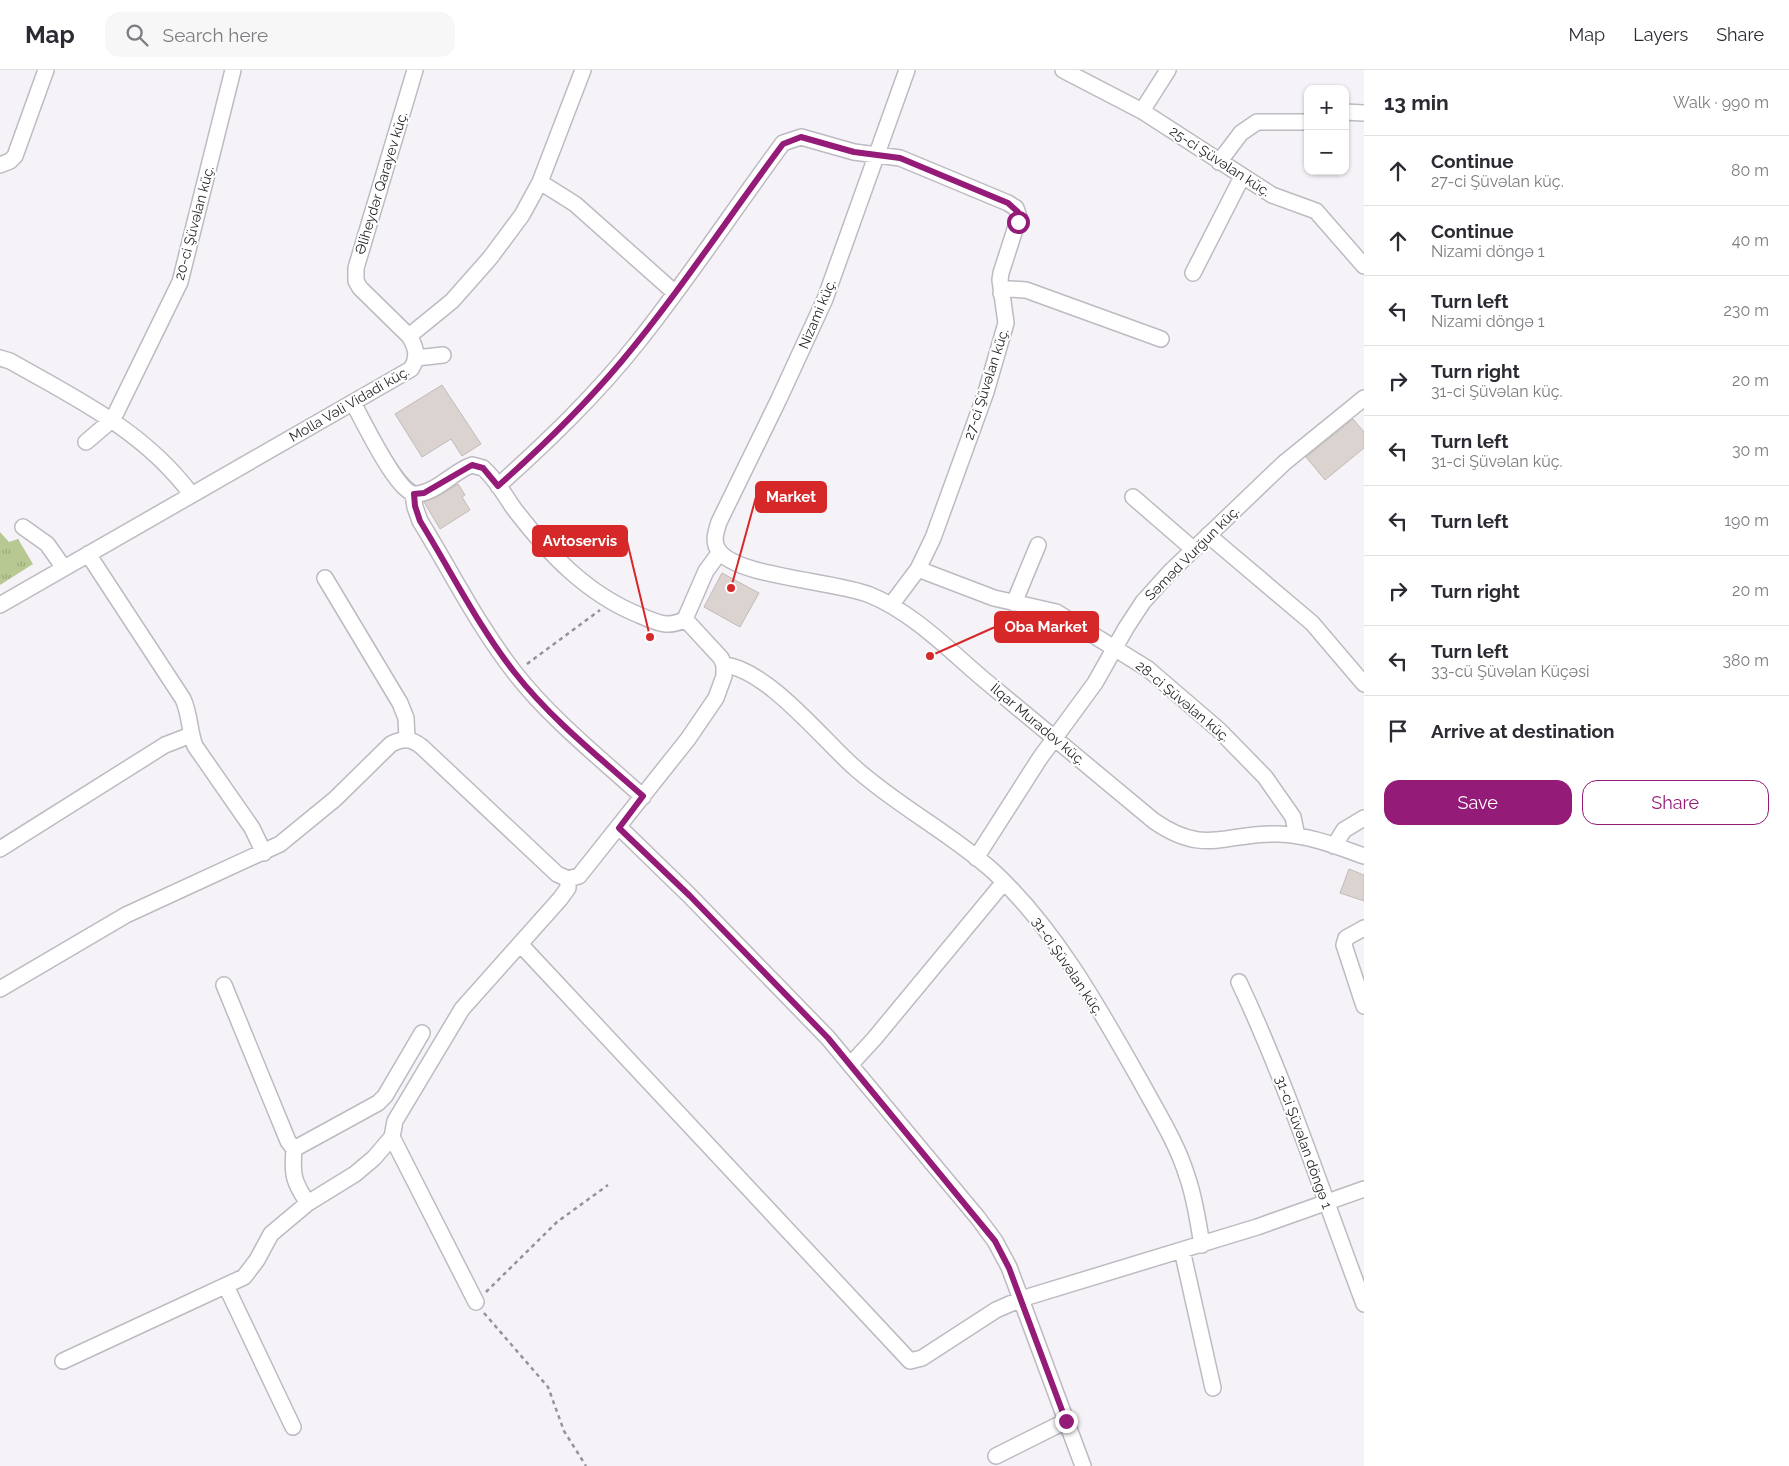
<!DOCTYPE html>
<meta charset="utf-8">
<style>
body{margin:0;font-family:Raleway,sans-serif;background:#f7f7f7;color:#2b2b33}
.controls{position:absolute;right:15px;top:15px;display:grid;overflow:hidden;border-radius:10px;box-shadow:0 1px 4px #0004}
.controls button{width:45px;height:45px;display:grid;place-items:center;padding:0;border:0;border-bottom:1px solid #e1e1e2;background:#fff;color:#2b2b33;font:25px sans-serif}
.stop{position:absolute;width:15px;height:15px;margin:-11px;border:4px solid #941b77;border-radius:50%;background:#fff}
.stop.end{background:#941b77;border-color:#fff;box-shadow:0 1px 5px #0008}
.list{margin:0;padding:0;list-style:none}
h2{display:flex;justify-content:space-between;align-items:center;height:65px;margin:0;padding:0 20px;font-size:21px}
h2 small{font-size:16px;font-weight:400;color:#7c7c81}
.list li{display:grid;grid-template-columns:32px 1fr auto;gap:15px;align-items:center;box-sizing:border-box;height:70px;padding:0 20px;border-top:1px solid #e1e1e2}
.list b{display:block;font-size:19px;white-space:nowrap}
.list p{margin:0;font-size:16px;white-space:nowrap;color:#7c7c81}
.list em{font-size:16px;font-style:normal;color:#7c7c81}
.actions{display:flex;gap:10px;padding:15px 20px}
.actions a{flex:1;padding:11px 0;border:1px solid #941b77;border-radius:15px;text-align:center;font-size:18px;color:#941b77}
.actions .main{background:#941b77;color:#fff}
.icon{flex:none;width:28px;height:28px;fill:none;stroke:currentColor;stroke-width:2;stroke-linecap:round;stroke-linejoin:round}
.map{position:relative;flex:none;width:1364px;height:1396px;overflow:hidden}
header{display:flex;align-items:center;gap:30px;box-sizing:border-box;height:70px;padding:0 25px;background:#fff;border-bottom:1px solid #e1e1e2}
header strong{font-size:24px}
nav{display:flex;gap:28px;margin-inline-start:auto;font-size:18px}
.search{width:350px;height:45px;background:#f7f7f7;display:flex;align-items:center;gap:12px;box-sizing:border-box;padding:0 18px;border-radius:15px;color:#7c7c81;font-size:19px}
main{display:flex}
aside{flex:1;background:#fff}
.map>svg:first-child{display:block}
.park{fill:url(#park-tufts)}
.building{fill:#dad3d0;stroke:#c2bbb8}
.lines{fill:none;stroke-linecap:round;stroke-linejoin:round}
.minor-casing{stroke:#bdbbc1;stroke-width:18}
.path{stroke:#959398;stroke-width:2.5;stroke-dasharray:4 4;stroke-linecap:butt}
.minor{stroke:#fff;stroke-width:15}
.route{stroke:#941b77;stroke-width:6}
.labels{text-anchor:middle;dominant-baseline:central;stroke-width:4;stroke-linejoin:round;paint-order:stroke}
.street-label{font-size:14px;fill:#201f22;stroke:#fff}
.leader{fill:none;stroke:#d62828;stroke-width:2}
.callout-dot{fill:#d62828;stroke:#fff;stroke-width:2}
.callout{fill:#d62828;stroke:#d62828;stroke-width:2}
.callout-label{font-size:15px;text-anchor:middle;font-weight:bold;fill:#fff}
</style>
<header>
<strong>Map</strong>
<div class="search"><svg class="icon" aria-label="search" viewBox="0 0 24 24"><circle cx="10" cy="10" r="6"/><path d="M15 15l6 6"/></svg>Search here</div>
<nav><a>Map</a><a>Layers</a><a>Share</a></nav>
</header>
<main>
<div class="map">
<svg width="1364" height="1396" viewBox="0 0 1364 1396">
<defs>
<pattern id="park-tufts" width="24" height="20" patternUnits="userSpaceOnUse" patternTransform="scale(1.25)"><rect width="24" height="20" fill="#b7c892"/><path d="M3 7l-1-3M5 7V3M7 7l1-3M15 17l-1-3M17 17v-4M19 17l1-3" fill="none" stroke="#9dab7e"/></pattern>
</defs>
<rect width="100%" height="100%" fill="#f5f2f8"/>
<path class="park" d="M0,462L9,472L18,469L33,494L0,515Z"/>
<path class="building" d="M442,315L481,374L462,386L451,369L422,387L395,344Z
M1353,349L1364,362V378L1325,410L1306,387Z
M458,414L465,425L462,427L470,440L440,459L424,432L437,427Z
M722,503L759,523L740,557L704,537Z
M1349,799L1364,805V831L1340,823Z"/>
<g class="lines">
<defs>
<path id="minor" d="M907,0L825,229L779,329L719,452C716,462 712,472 719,481C738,507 836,511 870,525C912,542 948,579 982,608C1040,656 1097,704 1154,751C1206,787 1225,762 1279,764C1309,765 1336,776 1364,786
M1063,0L1142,41L1272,125L1316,141L1364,196
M1142,41L1168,0
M1345,42L1364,43
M1219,92L1241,63L1257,52H1308
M0,95L10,91L15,86L46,0
M540,112L575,134L674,222
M1193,203L1242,107
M1001,223L1010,219L1026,220L1161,269
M409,266L452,231L490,188L522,145L540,112L583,0
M0,288L10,291C77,329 144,361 191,424
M416,288L443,285
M353,333C363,350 399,428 418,424C438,421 454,401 472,395L483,398C496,409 505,426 515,440C549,484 587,524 639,545C655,552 669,559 685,549L706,501L720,482
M86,372L113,349L180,212L233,0
M498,416C548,371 596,325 638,272C689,208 734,139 783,73L801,67L854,82L900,88L1008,133L1016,138L1019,147L1001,203L1000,210L1006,253L986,322L933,468L918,499L891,535
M413,424L415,437L420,451C451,501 478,556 515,603C551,649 599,687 643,727
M1133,427L1193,479
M23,457L47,474L64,498
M1208,465L1312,553L1364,614
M88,484L183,629C190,644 189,660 195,676L252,758L264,783
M918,499L994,528L1056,542L1148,599L1219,660L1265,707L1293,747L1297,766
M325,508L400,633L406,648L407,669
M1014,533L1038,475
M0,535L411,299C419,287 416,277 409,266L360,218L356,211V198L415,0
M724,595C767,599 822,669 854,697C897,736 951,763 994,802C1056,860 1099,938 1141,1012C1157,1042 1177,1073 1187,1106C1195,1128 1198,1152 1202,1175
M619,757L690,826L828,968L978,1148L995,1171L1009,1197L1083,1396
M1334,776L1344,760L1364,748
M0,779L165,675L191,665
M976,788L1040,688L1095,613L1126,558L1143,532L1170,502L1284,393L1364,328
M1364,858L1346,868L1344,875L1364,936
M521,875L910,1291L922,1288L996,1240L1021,1229L1257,1157L1364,1119
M1239,912C1288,1016 1323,1126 1364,1234
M224,915L288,1071L294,1079L378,1033L385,1026L422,963
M0,919L126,845L280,774L335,729L391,674C404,668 411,668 422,677L557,804L568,809L579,806L688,669L716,628L724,606V595L721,588L685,549
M851,994L874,969L1004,812
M294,1079C292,1104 293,1112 308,1133
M1182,1180L1213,1318
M226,1216L293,1357
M476,1232L392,1067L395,1051L462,939L560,829L568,818V809
M63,1291L244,1207L257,1190L271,1164L308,1133L355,1104L374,1088L392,1067
M996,1386L1066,1351"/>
</defs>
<use href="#minor" class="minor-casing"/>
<path class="path" d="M527,594L600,540
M486,1222L557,1152L608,1115
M484,1243L548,1317L564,1361L586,1396"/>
<use href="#minor" class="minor"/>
</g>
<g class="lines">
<path class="route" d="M1018,152V142L1008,133L900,88L854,82L801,67L783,74C729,146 679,223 621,292C583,337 542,377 498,416L483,398L472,395L424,423L414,424L415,436L420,451C451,501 478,556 515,603C551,649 599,687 643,726L619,758L690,826L828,968L995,1171L1009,1198L1066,1351"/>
</g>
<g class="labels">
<g class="street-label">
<text transform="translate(1220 91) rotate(33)">25-ci Şüvəlan küç.</text>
<text transform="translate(381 113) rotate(-73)">Əliheydər Qarayev küç.</text>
<text transform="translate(194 153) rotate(-75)">20-ci Şüvəlan küç.</text>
<text transform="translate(817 244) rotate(-67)">Nizami küç.</text>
<text transform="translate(986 314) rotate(-72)">27-ci Şüvəlan küç.</text>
<text transform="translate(349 334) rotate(-30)">Molla Vəli Vidadi küç.</text>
<text transform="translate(1192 483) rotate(-45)">Səməd Vurğun küç.</text>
<text transform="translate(1183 631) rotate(40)">28-ci Şüvəlan küç.</text>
<text transform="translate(1038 654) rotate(40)">İlqar Muradov küç.</text>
<text transform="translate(1068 896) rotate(56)">31-ci Şüvəlan küç.</text>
<text transform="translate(1304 1072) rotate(70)">31-ci Şüvəlan döngə 1</text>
</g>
</g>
<path class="leader" d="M731 518L756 427M650 567L627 471M930 586L995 557"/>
<g class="callout-dot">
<circle cx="731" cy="518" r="5"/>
<circle cx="650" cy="567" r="5"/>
<circle cx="930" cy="586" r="5"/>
</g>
<g class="callout">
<rect x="756" y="412" width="70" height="30" rx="5"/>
<rect x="533" y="456" width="94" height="30" rx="5"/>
<rect x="995" y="542" width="103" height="30" rx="5"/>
</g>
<g class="callout-label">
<text x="791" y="432">Market</text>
<text x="580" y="476">Avtoservis</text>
<text x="1046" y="562">Oba Market</text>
</g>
</svg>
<div class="controls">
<button>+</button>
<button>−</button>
</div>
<div class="stop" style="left:1018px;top:152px"></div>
<div class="stop end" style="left:1066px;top:1351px"></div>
</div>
<aside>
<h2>13 min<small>Walk · 990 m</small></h2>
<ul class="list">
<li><svg class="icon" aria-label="ahead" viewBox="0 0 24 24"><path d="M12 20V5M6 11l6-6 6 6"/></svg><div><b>Continue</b><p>27-ci Şüvəlan küç.</p></div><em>80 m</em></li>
<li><svg class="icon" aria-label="ahead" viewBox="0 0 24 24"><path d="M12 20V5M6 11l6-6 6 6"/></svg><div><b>Continue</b><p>Nizami döngə 1</p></div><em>40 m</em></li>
<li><svg class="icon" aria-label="left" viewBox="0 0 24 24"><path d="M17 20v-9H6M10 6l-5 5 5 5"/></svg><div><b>Turn left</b><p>Nizami döngə 1</p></div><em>230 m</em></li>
<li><svg class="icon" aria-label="right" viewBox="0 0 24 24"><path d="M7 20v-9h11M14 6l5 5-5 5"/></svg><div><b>Turn right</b><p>31-ci Şüvəlan küç.</p></div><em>20 m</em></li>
<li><svg class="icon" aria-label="left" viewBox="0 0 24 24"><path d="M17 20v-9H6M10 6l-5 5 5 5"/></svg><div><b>Turn left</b><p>31-ci Şüvəlan küç.</p></div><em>30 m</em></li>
<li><svg class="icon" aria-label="left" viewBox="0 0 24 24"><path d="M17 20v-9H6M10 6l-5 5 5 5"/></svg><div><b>Turn left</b></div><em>190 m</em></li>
<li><svg class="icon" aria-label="right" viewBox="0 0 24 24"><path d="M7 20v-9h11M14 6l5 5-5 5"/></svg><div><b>Turn right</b></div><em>20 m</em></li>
<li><svg class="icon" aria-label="left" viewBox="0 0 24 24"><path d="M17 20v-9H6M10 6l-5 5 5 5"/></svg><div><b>Turn left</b><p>33-cü Şüvəlan Küçəsi</p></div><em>380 m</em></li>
<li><svg class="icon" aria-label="arrive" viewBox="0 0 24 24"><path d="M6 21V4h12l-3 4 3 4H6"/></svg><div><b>Arrive at destination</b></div></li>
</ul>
<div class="actions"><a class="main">Save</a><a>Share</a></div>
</aside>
</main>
